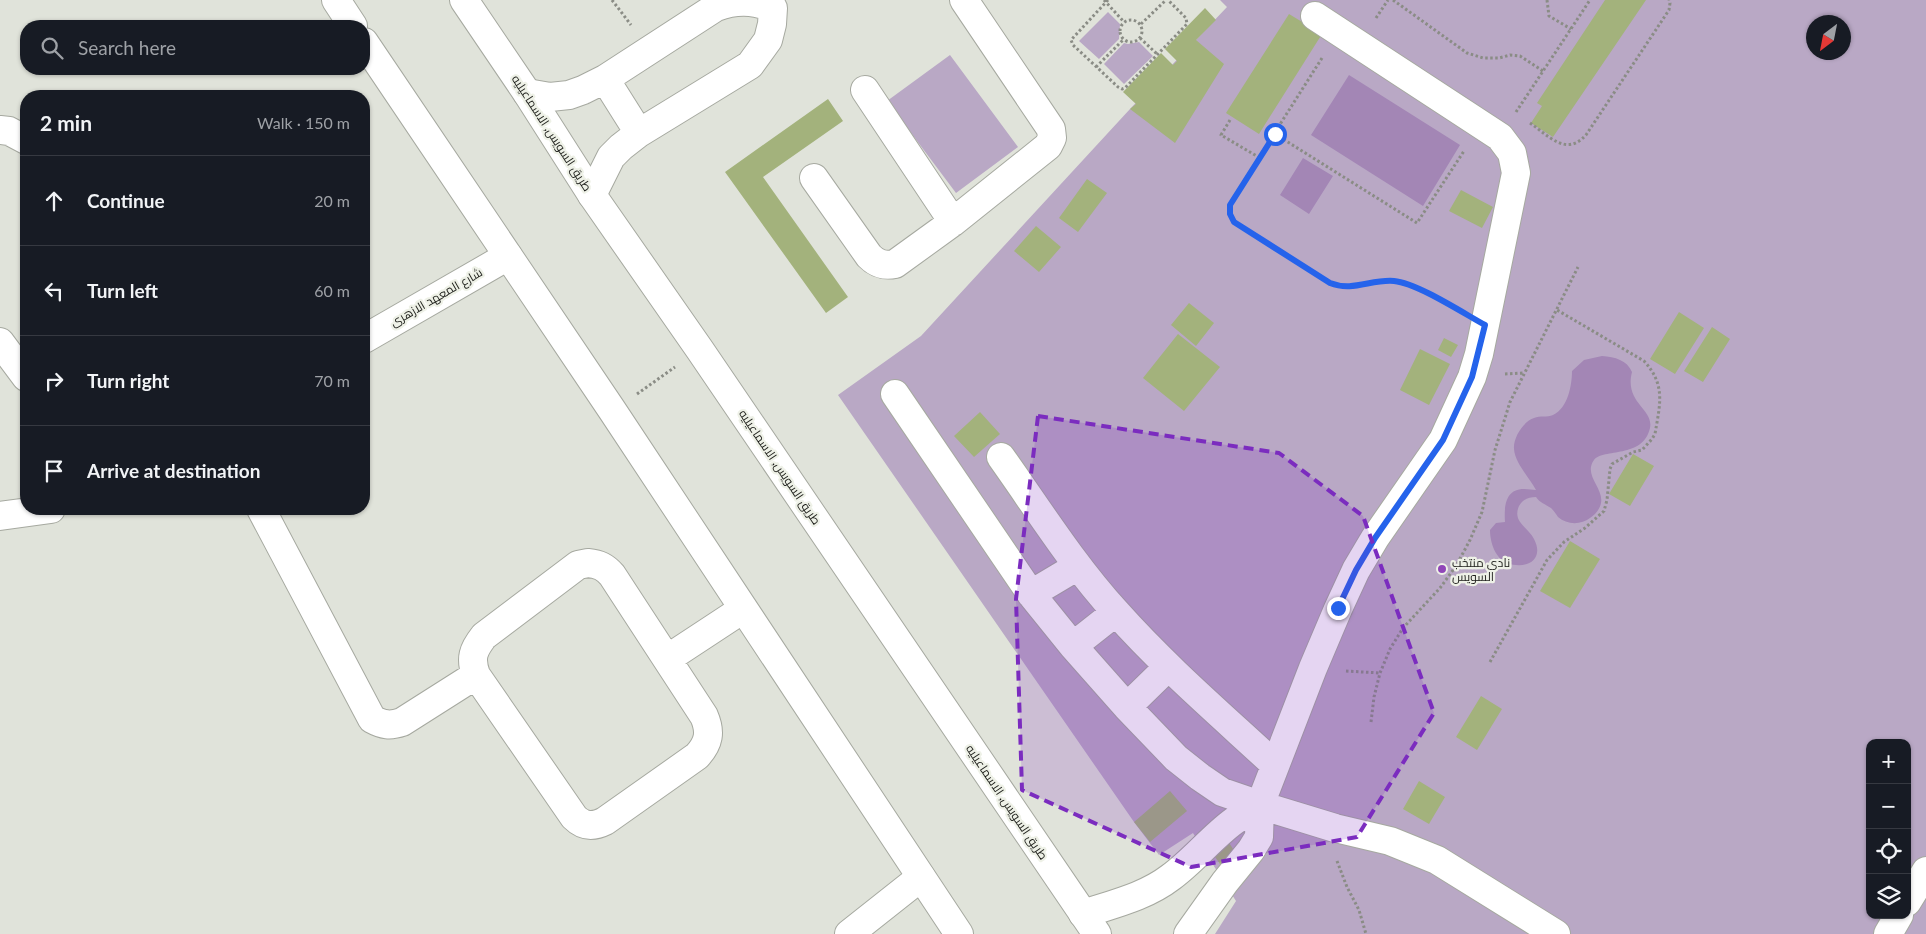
<!DOCTYPE html>
<meta charset="utf-8">
<style>
body{margin:0;font-family:Lato,Cairo,sans-serif;background:#242831;color:#f1f3f6}
.controls{position:absolute;right:15px;bottom:15px;display:grid;overflow:hidden;border-radius:10px;box-shadow:0 1px 4px #0004}
.controls button{width:45px;height:45px;display:grid;place-items:center;padding:0;border:0;border-bottom:1px solid #363941;background:#171b24;color:#f1f3f6;font:25px sans-serif}
.compass{position:absolute;left:1806px;top:15px;width:45px;height:45px;border-radius:50%;background:#171b24;box-shadow:0 1px 4px #0004;rotate:212deg}
.stop{position:absolute;width:15px;height:15px;margin:-11px;border:4px solid #2563eb;border-radius:50%;background:#fff}
.stop.end{background:#2563eb;border-color:#fff;box-shadow:0 1px 5px #0008}
.list{margin:0;padding:0;list-style:none}
h2{display:flex;justify-content:space-between;align-items:center;height:65px;margin:0;padding:0 20px;font-size:21px}
h2 small{font-size:16px;font-weight:400;color:#9ea1a6}
.list li{display:grid;grid-template-columns:32px 1fr auto;gap:15px;align-items:center;box-sizing:border-box;height:90px;padding:0 20px;border-top:1px solid #363941}
.list b{display:block;font-size:19px;white-space:nowrap}
.list em{font-size:16px;font-style:normal;color:#9ea1a6}
.icon{flex:none;width:28px;height:28px;fill:none;stroke:currentColor;stroke-width:2;stroke-linecap:round;stroke-linejoin:round}
.map{position:relative;flex:none;width:1926px;height:934px;overflow:hidden}
.search{position:absolute;background:#171b24;box-shadow:0 1px 4px #0004;left:20px;top:20px;width:350px;height:55px;display:flex;align-items:center;gap:12px;box-sizing:border-box;padding:0 18px;border-radius:20px;color:#9ea1a6;font-size:19px}
.panel{position:absolute;background:#171b24;box-shadow:0 1px 4px #0004;left:20px;top:90px;width:350px;height:425px;border-radius:20px}
.map>svg:first-child{display:block}
.green{fill:#b9a8c5;fill-rule:evenodd}
.water{fill:#a386b5}
.building{fill:#a3b27c}
.lines{fill:none;stroke-linecap:round;stroke-linejoin:round}
.minor-casing{stroke:#a6a9a0;stroke-width:30}
.major-casing{stroke:#a6a9a0;stroke-width:30}
.path{stroke:#8a8c85;stroke-width:3;stroke-dasharray:2.5 2.5;stroke-linecap:butt}
.minor{stroke:#fff;stroke-width:28}
.major{stroke:#fff;stroke-width:28}
.route{stroke:#2563eb;stroke-width:6}
.marked{fill:#7b2cbf;fill-opacity:0.2;stroke:#7b2cbf;stroke-width:4;stroke-dasharray:10 6;stroke-linejoin:round}
.poi-dot{fill:#9046b8;stroke:#eef1e7;stroke-width:2}
.labels{text-anchor:middle;dominant-baseline:central;stroke-width:4.5;stroke-linejoin:round;paint-order:stroke}
.street-label{font-size:12px;fill:#1b1c18;stroke:#eef1e7}
.poi-label{font-size:12px;fill:#1b1c18;stroke:#eef1e7;text-anchor:start}
</style>
<div class="map">
<svg width="1926" height="934" viewBox="0 0 1926 934">
<rect width="100%" height="100%" fill="#e0e3da"/>
<path class="green" d="M1220,0H1926V934H1215L1236,901L1193,833L1159,855L1134,822L838,395L921,336L1130,109L1227,7ZM1814,22H1844V52H1814ZM1870,743H1907V915H1870Z
M1108,12L1120,24L1119,39L1099,59L1079,41Z
M1139,42L1153,56L1124,84L1104,64L1124,43L1128,44Z
M950,55L1018,147L956,193L887,101Z"/>
<path class="water" d="M1349,75L1460,145L1423,206L1311,135Z
M1303,158L1333,176L1309,214L1280,195Z
M1602,356C1615,357 1627,360 1632,372C1624,403 1654,409 1650,428C1643,459 1603,448 1594,460C1583,475 1604,488 1601,503C1600,509 1595,515 1590,518C1581,525 1567,525 1558,517C1556,514 1554,511 1551,508C1545,504 1540,503 1536,497C1529,497 1523,499 1519,506C1512,522 1528,527 1534,539C1545,560 1526,570 1507,563C1495,558 1490,542 1490,530L1496,523L1505,522C1504,507 1505,489 1524,489C1529,489 1532,490 1536,490C1529,477 1515,463 1514,449C1513,437 1524,421 1534,418C1540,415 1547,418 1553,415C1568,408 1572,385 1572,371L1584,360Z"/>
<path class="building" d="M1605,0H1646L1553,137L1531,123L1542,106L1537,103Z
M1205,8L1216,20L1196,40L1224,64L1175,143L1130,109L1136,104L1123,92L1161,53L1173,65L1177,61L1165,49Z
M1289,14L1322,34L1259,134L1226,113Z
M828,99L843,121L763,177L848,297L826,313L725,172Z
M1087,179L1107,193L1078,232L1059,218Z
M1461,190L1493,207L1482,228L1449,211Z
M1036,226L1061,247L1039,272L1014,251Z
M1189,303L1214,323L1196,346L1171,325Z
M1679,312L1704,328L1675,374L1650,359Z
M1712,327L1730,339L1703,382L1684,371Z
M1178,334L1220,367L1184,411L1143,378Z
M1444,338L1458,345L1451,357L1438,350Z
M1420,349L1450,364L1429,405L1400,390Z
M980,412L1000,434L974,457L954,436Z
M1633,454L1654,466L1630,506L1609,494Z
M1570,541L1600,559L1570,608L1540,591Z
M1481,696L1502,709L1477,750L1456,737Z
M1419,781L1445,797L1429,824L1403,809Z
M1170,791L1187,811L1150,842L1134,822Z
M1228,841L1238,857L1222,867L1211,851Z"/>
<g class="lines">
<defs>
<path id="minor" d="M605,79L639,133
M865,90L953,222
M527,93L550,97L569,95L583,90L605,79L716,7C736,0 752,0 773,8L772,24L768,40L750,65L639,133L621,147L611,157L592,195
M0,130L9,131L26,140
M814,178L869,256C877,264 884,266 895,264L953,222L1048,146L1052,138L1051,129L964,0
M364,339L508,256
M0,342L26,377
M895,394L1031,594L1073,646L1127,707L1176,758L1200,777L1222,792L1260,805L1335,828L1390,841L1437,860L1556,934
M1001,457C1038,509 1073,565 1116,612C1165,667 1221,715 1275,765
M261,509L372,719C383,725 390,726 402,722L476,675
M0,516L51,509
M588,563C599,564 605,567 612,575L704,716C711,732 709,743 697,756L605,821C593,827 584,827 574,817L476,675C470,658 473,650 484,636L578,565Z
M1031,594L1078,566
M1073,646L1116,612
M667,659L743,609
M1127,707L1168,667
M1907,902L1926,871
M1083,914C1113,904 1145,897 1171,877C1193,861 1212,837 1234,821C1242,815 1251,810 1260,805
M849,934L921,877
M1188,934L1225,882L1251,850L1259,837L1260,805L1313,668L1338,609L1356,570L1375,538L1443,440L1472,377L1479,354L1516,173L1512,153L1500,137L1315,16
M1888,934L1899,915"/>
<path id="major" d="M336,0L353,26
M464,0L527,93L592,195L700,350L1097,934
M364,42L612,410L959,934"/>
</defs>
<use href="#minor" class="minor-casing"/>
<use href="#major" class="major-casing"/>
<path class="path" d="M612,0L631,25
M1104,0L1124,22
M1108,0L1071,40L1073,45L1118,87L1122,89L1125,88L1187,24L1186,18L1168,0
M1393,0L1467,53L1483,58H1499L1510,55L1520,56L1543,71
M1547,0L1549,16L1571,29
M1376,18L1388,0
M1120 31a11 11 0 1 1 22 0a11 11 0 1 1-22 0Z
M1141,24L1166,0
M1140,38L1157,54
M1322,58L1234,197C1229,207 1229,212 1234,222L1330,283C1352,291 1365,280 1386,281C1412,281 1435,298 1457,310
M1096,67L1124,39
M1516,112L1590,0
M1230,120L1221,135L1260,158
M1530,123C1549,136 1566,157 1586,135L1669,10L1670,3L1669,0
M1275,134L1417,223L1464,151
M1505,374L1524,373
M637,394L675,367
M1490,662L1547,560L1564,542L1585,528L1604,511L1607,500L1610,469L1612,464L1633,452L1642,450L1652,439L1655,434C1660,404 1666,385 1644,361L1557,310
M1346,671L1380,673
M1371,722L1374,697L1380,673L1390,649L1403,628L1440,588L1456,566L1470,540L1482,512L1495,450L1510,402L1578,267
M1337,861L1347,887L1359,910L1366,934"/>
<use href="#minor" class="minor"/>
<use href="#major" class="major"/>
</g>
<g class="lines">
<path class="route" d="M1275,134L1230,205V214L1234,222L1330,283C1353,292 1371,279 1394,281C1417,283 1463,313 1485,325L1472,377L1443,440L1375,538L1356,570L1338,608"/>
</g>
<path class="marked" d="M1038,416L1279,453L1363,516L1434,713L1357,837L1191,867L1022,790L1016,599Z"/>
<circle class="poi-dot" cx="1442" cy="569" r="5"/>
<g class="labels">
<g class="street-label">
<text transform="translate(552 133) rotate(57)">طريق السويس, الاسماعيليه</text>
<text transform="translate(436 297) rotate(-30)">شارع المعهد الازهرى</text>
<text transform="translate(780 467) rotate(56)">طريق السويس, الاسماعيليه</text>
<text transform="translate(1007 802) rotate(56)">طريق السويس, الاسماعيليه</text>
</g>
<g class="poi-label">
<text x="1452" y="562">نادي منتخب<tspan x="1452" dy="14">السويس</tspan></text>
</g>
</g>
</svg>
<div class="controls">
<button>+</button>
<button>−</button>
<button><svg class="icon" aria-label="locate" viewBox="0 0 24 24"><circle cx="12" cy="12" r="6"/><path d="M12 2v4M12 18v4M2 12h4M18 12h4"/></svg></button>
<button><svg class="icon" aria-label="layers" viewBox="0 0 24 24"><path d="M12 4l9 5-9 5-9-5zM3 14l9 5 9-5"/></svg></button>
</div>
<svg class="compass" viewBox="-18 -18 36 36"><path d="M0-13l5 13h-10z" fill="#e53935"/><path d="M0 13l5-13h-10z" fill="#9ea1a6"/></svg>
<div class="stop" style="left:1275px;top:134px"></div>
<div class="stop end" style="left:1338px;top:608px"></div>
<div class="search"><svg class="icon" aria-label="search" viewBox="0 0 24 24"><circle cx="10" cy="10" r="6"/><path d="M15 15l6 6"/></svg>Search here</div>
<section class="panel">
<h2>2 min<small>Walk · 150 m</small></h2>
<ul class="list">
<li><svg class="icon" aria-label="ahead" viewBox="0 0 24 24"><path d="M12 20V5M6 11l6-6 6 6"/></svg><div><b>Continue</b></div><em>20 m</em></li>
<li><svg class="icon" aria-label="left" viewBox="0 0 24 24"><path d="M17 20v-9H6M10 6l-5 5 5 5"/></svg><div><b>Turn left</b></div><em>60 m</em></li>
<li><svg class="icon" aria-label="right" viewBox="0 0 24 24"><path d="M7 20v-9h11M14 6l5 5-5 5"/></svg><div><b>Turn right</b></div><em>70 m</em></li>
<li><svg class="icon" aria-label="arrive" viewBox="0 0 24 24"><path d="M6 21V4h12l-3 4 3 4H6"/></svg><div><b>Arrive at destination</b></div></li>
</ul>
</section>
</div>
